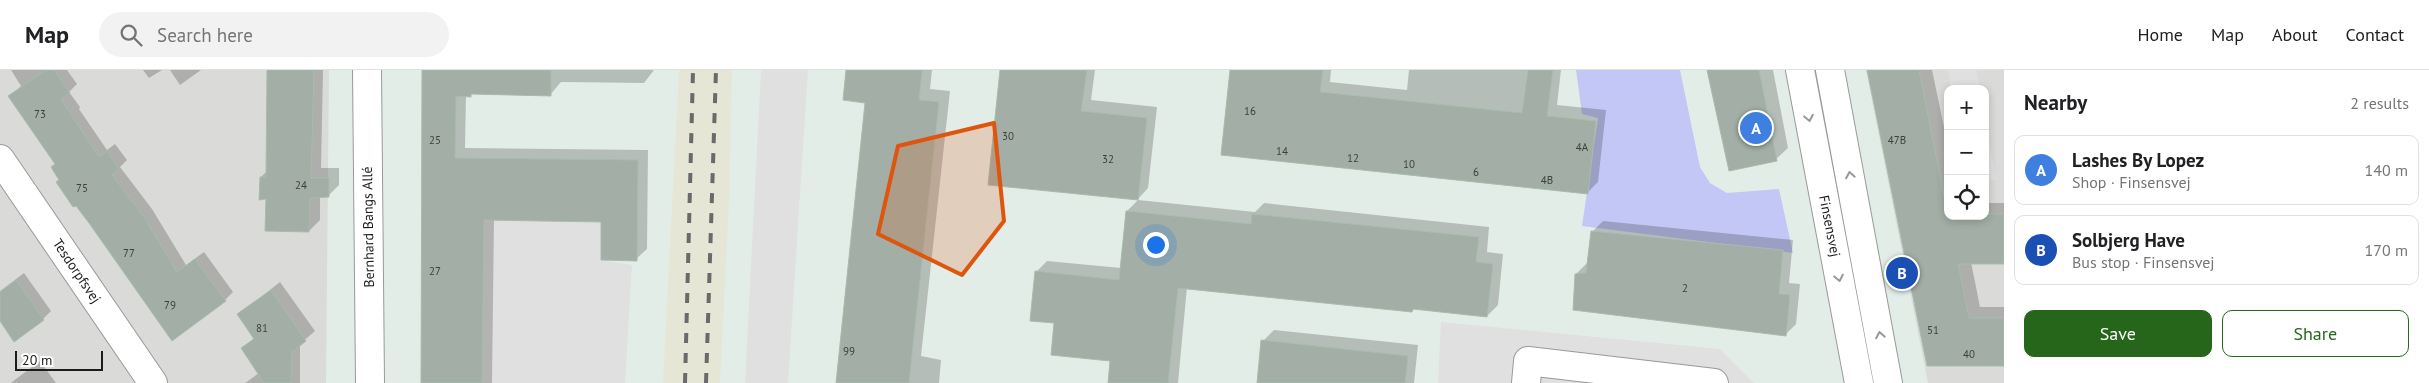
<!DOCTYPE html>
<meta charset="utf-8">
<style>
body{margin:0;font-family:"PT Sans",sans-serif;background:#f2f2f2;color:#202124}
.controls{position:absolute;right:15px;top:15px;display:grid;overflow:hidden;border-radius:10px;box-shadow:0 2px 8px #0003}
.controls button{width:45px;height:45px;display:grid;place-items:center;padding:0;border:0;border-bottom:1px solid #e0e0e0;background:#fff;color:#202124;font:25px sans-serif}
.scale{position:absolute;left:15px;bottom:12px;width:88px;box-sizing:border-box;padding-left:5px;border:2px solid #1c1c1c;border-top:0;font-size:14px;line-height:18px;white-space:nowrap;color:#1c1c1c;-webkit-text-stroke:4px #fff;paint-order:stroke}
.you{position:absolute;left:1155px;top:174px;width:18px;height:18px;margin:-12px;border:4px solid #fff;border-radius:50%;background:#1a73e8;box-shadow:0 0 0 8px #1a73e833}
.badge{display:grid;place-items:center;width:32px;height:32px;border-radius:50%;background:#26661b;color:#fff;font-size:16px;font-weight:700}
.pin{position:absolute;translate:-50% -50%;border:2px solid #fff;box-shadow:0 1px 5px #0006}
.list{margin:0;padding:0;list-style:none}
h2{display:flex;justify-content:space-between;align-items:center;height:65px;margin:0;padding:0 20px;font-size:21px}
h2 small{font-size:16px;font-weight:400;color:#757577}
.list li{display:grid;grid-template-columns:32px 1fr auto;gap:15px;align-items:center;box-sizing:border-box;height:70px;margin:0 10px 10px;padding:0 10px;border:1px solid #e0e0e0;border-radius:10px}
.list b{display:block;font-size:19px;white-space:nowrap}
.list p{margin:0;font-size:16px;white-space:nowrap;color:#757577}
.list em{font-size:16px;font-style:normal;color:#757577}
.actions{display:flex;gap:10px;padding:15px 20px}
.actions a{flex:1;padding:11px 0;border:1px solid #26661b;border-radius:10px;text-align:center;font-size:18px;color:#26661b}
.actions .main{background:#26661b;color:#fff}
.icon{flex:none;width:28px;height:28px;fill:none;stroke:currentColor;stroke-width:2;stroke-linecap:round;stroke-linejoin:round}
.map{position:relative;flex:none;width:2004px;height:313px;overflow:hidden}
header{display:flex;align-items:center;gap:30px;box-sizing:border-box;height:70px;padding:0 25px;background:#fff;border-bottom:1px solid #e0e0e0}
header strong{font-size:24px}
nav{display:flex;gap:28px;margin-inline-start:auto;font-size:18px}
.search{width:350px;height:45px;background:#f2f2f2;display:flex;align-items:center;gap:12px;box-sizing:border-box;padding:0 18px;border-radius:28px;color:#757577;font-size:19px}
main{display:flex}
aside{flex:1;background:#fff}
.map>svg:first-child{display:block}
.residential{fill:#dadad9;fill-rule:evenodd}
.industrial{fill:#e5e6d5}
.park{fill:#c2c7f5}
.parking{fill:#e0e0e0}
.shadow{fill:#0003}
.building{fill:#a2aea6;stroke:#a6bdac}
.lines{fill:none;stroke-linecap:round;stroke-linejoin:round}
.minor-casing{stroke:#999;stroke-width:30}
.minor{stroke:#fff;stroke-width:28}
.rail{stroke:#6a6a6a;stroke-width:4;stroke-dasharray:10 10;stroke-linecap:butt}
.oneway{stroke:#999}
.marked{fill:#de560d;fill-opacity:0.2;stroke:#de560d;stroke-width:4;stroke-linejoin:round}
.labels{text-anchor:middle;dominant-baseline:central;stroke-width:4.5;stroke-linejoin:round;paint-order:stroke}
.number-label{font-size:11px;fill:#3e403e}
.street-label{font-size:14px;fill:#1c1c1c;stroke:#fff}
</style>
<header>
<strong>Map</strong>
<div class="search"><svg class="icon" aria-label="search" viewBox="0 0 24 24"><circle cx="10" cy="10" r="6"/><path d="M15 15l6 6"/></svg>Search here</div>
<nav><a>Home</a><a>Map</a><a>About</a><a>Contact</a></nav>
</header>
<main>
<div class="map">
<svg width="2004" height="313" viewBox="0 0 2004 313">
<rect width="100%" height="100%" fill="#e3ede8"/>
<path class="residential" d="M0,0H329L326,313H0Z
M1866,0H2004V313H1928ZM1948,19H1985V146H1948Z"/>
<path class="industrial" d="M679,0H732L729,132L720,313H663Z"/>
<path class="park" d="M1576,0H1680L1700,97L1710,113L1727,123L1779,119L1793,183L1582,156L1598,48L1582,44Z"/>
<path class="parking" d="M761,0H808L788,313H745Z
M1948,0H1985L1976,1L1980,19H1951Z
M1985,50L1996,110L1985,109Z
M484,150L601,152V190L632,195L625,313H482Z
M1441,252L1720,279L1754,313H1438Z"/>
<path class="shadow" d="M11,0H67L77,14L69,22L80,37L79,39L107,80L115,74L127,90L120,97L152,139L186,195L204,182L233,222L225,230L173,269L60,110L56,94L10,27L21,16Z
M143,0H162L149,8Z
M170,0H201L180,15Z
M268,0H323L321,98H339V115L328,126H320V150L309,161L267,128L261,107L267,101Z
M424,0H654L644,13L561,12L550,25L473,23L466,25L465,78L648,80L647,179L636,189L602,150L494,149L492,313H422Z
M847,0H932L930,19L950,21L921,286L941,290L939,313H837L867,32Z
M1001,0H1095L1091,30L1157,37L1148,118L1138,129Z
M1231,0H1331L1330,12L1407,20L1409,0H1561L1557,35L1606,40L1598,112L1588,122Z
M1709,0H1773L1788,78L1776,89Z
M1868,0H1932L1948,76V146H1985V133H2004V193L1971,192L1980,237H2004V295L1928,294Z
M1138,130L1255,142L1264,133L1489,157L1487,182L1503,184L1498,235L1487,246L1415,238L1412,241L1187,217L1178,313H1109L1112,290L1055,252L1036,202L1047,191L1121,198L1127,141Z
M1603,151L1793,170L1789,213L1800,214L1796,254L1785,265L1576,204L1587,193L1592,162Z
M24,203L51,241L43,249H0V221Z
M280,212L315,261L300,274V313H245L259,303L242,279L254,268L238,245Z
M1274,260L1418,275L1414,313H1258L1263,271Z
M40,291L56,313H11L12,312Z"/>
<path class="building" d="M46,0H54L70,23L61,29L99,87L107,81L119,99L112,105L144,147L177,202L195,189L226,231L172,271L89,153L76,136L73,137L56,112L59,110L51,97L55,94L8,26Z
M267,0H314L311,108H329V127L310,128L309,162L265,161L266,129L259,130L260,107H266Z
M422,0H551V26L471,24V27L456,26L455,88L638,90L637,191L601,190V152L484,150L482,313H421Z
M846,0H922L919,30L939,32L909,313H836L865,33L843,30Z
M1000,0H1087L1081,41L1147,48L1138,130L988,115Z
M1230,0H1323L1320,22L1522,43L1528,0H1553L1547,46L1596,51L1588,124L1221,85Z
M1707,0H1759L1777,91L1729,101Z
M1867,0H1919L1948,146H1985V144H2004V194H1958L1969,248H2004V296H1927Z
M1126,141L1251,154L1252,144L1479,167L1476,192L1493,194L1487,247L1413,239L1412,242L1178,218L1168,313H1108L1110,291L1051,285L1054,253L1030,251L1035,201L1119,210Z
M1591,161L1783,180L1779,224L1790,225L1786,266L1573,240L1575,204L1586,203Z
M16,210L44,250L14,272L0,251V222Z
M271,220L306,271L292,282L291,313H264L241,278L254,269L237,244Z
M1261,270L1408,286L1405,313H1257Z"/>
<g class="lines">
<defs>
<path id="minor" d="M367,0L370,313
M1800,0L1859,313
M1830,0L1888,313
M0,89L153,313
M1526,313L1528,291L1714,313"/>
</defs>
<use href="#minor" class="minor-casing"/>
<use href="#minor" class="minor"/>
<path class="rail" d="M685,313L693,0
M706,313L716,0"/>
</g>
<defs><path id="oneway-chevron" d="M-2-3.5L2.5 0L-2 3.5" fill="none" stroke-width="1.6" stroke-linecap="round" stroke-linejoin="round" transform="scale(1.25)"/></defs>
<g class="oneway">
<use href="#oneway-chevron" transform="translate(1809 48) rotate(79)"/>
<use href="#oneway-chevron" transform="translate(1850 105) rotate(-100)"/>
<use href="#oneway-chevron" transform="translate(1839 208) rotate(79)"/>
<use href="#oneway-chevron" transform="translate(1880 265) rotate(-100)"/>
</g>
<path class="marked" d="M994,53L1004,151L962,205L878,164L898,76Z"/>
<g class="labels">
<g class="number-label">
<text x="1250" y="41">16</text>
<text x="40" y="44">73</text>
<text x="1008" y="66">30</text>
<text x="435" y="70">25</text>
<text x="1897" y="70">47B</text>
<text x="1582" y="77">4A</text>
<text x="1282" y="81">14</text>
<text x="1353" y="88">12</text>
<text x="1108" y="89">32</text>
<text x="1409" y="94">10</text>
<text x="1476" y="102">6</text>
<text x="1547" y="110">4B</text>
<text x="301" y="115">24</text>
<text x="82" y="118">75</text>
<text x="129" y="183">77</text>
<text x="435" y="201">27</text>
<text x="1685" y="218">2</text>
<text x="170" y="235">79</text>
<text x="262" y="258">81</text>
<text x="1933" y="260">51</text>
<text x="849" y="281">99</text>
<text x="1969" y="284">40</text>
</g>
<g class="street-label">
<text transform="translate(1830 156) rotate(79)">Finsensvej</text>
<text transform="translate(368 157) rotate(-91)">Bernhard Bangs Allé</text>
<text transform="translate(77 201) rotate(56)">Tesdorpfsvej</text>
</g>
</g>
</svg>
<div class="controls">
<button>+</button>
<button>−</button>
<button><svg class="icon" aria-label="locate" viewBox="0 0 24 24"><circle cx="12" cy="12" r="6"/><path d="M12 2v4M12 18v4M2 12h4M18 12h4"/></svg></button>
</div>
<div class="scale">20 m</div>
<div class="you"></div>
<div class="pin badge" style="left:1756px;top:58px;background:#3f7fe0">A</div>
<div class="pin badge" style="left:1902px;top:203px;background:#1a4fb4">B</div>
</div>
<aside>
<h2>Nearby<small>2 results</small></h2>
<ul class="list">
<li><span class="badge" style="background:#3f7fe0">A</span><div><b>Lashes By Lopez</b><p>Shop · Finsensvej</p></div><em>140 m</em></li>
<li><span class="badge" style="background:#1a4fb4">B</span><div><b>Solbjerg Have</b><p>Bus stop · Finsensvej</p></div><em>170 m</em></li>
</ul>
<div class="actions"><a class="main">Save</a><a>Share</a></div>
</aside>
</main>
